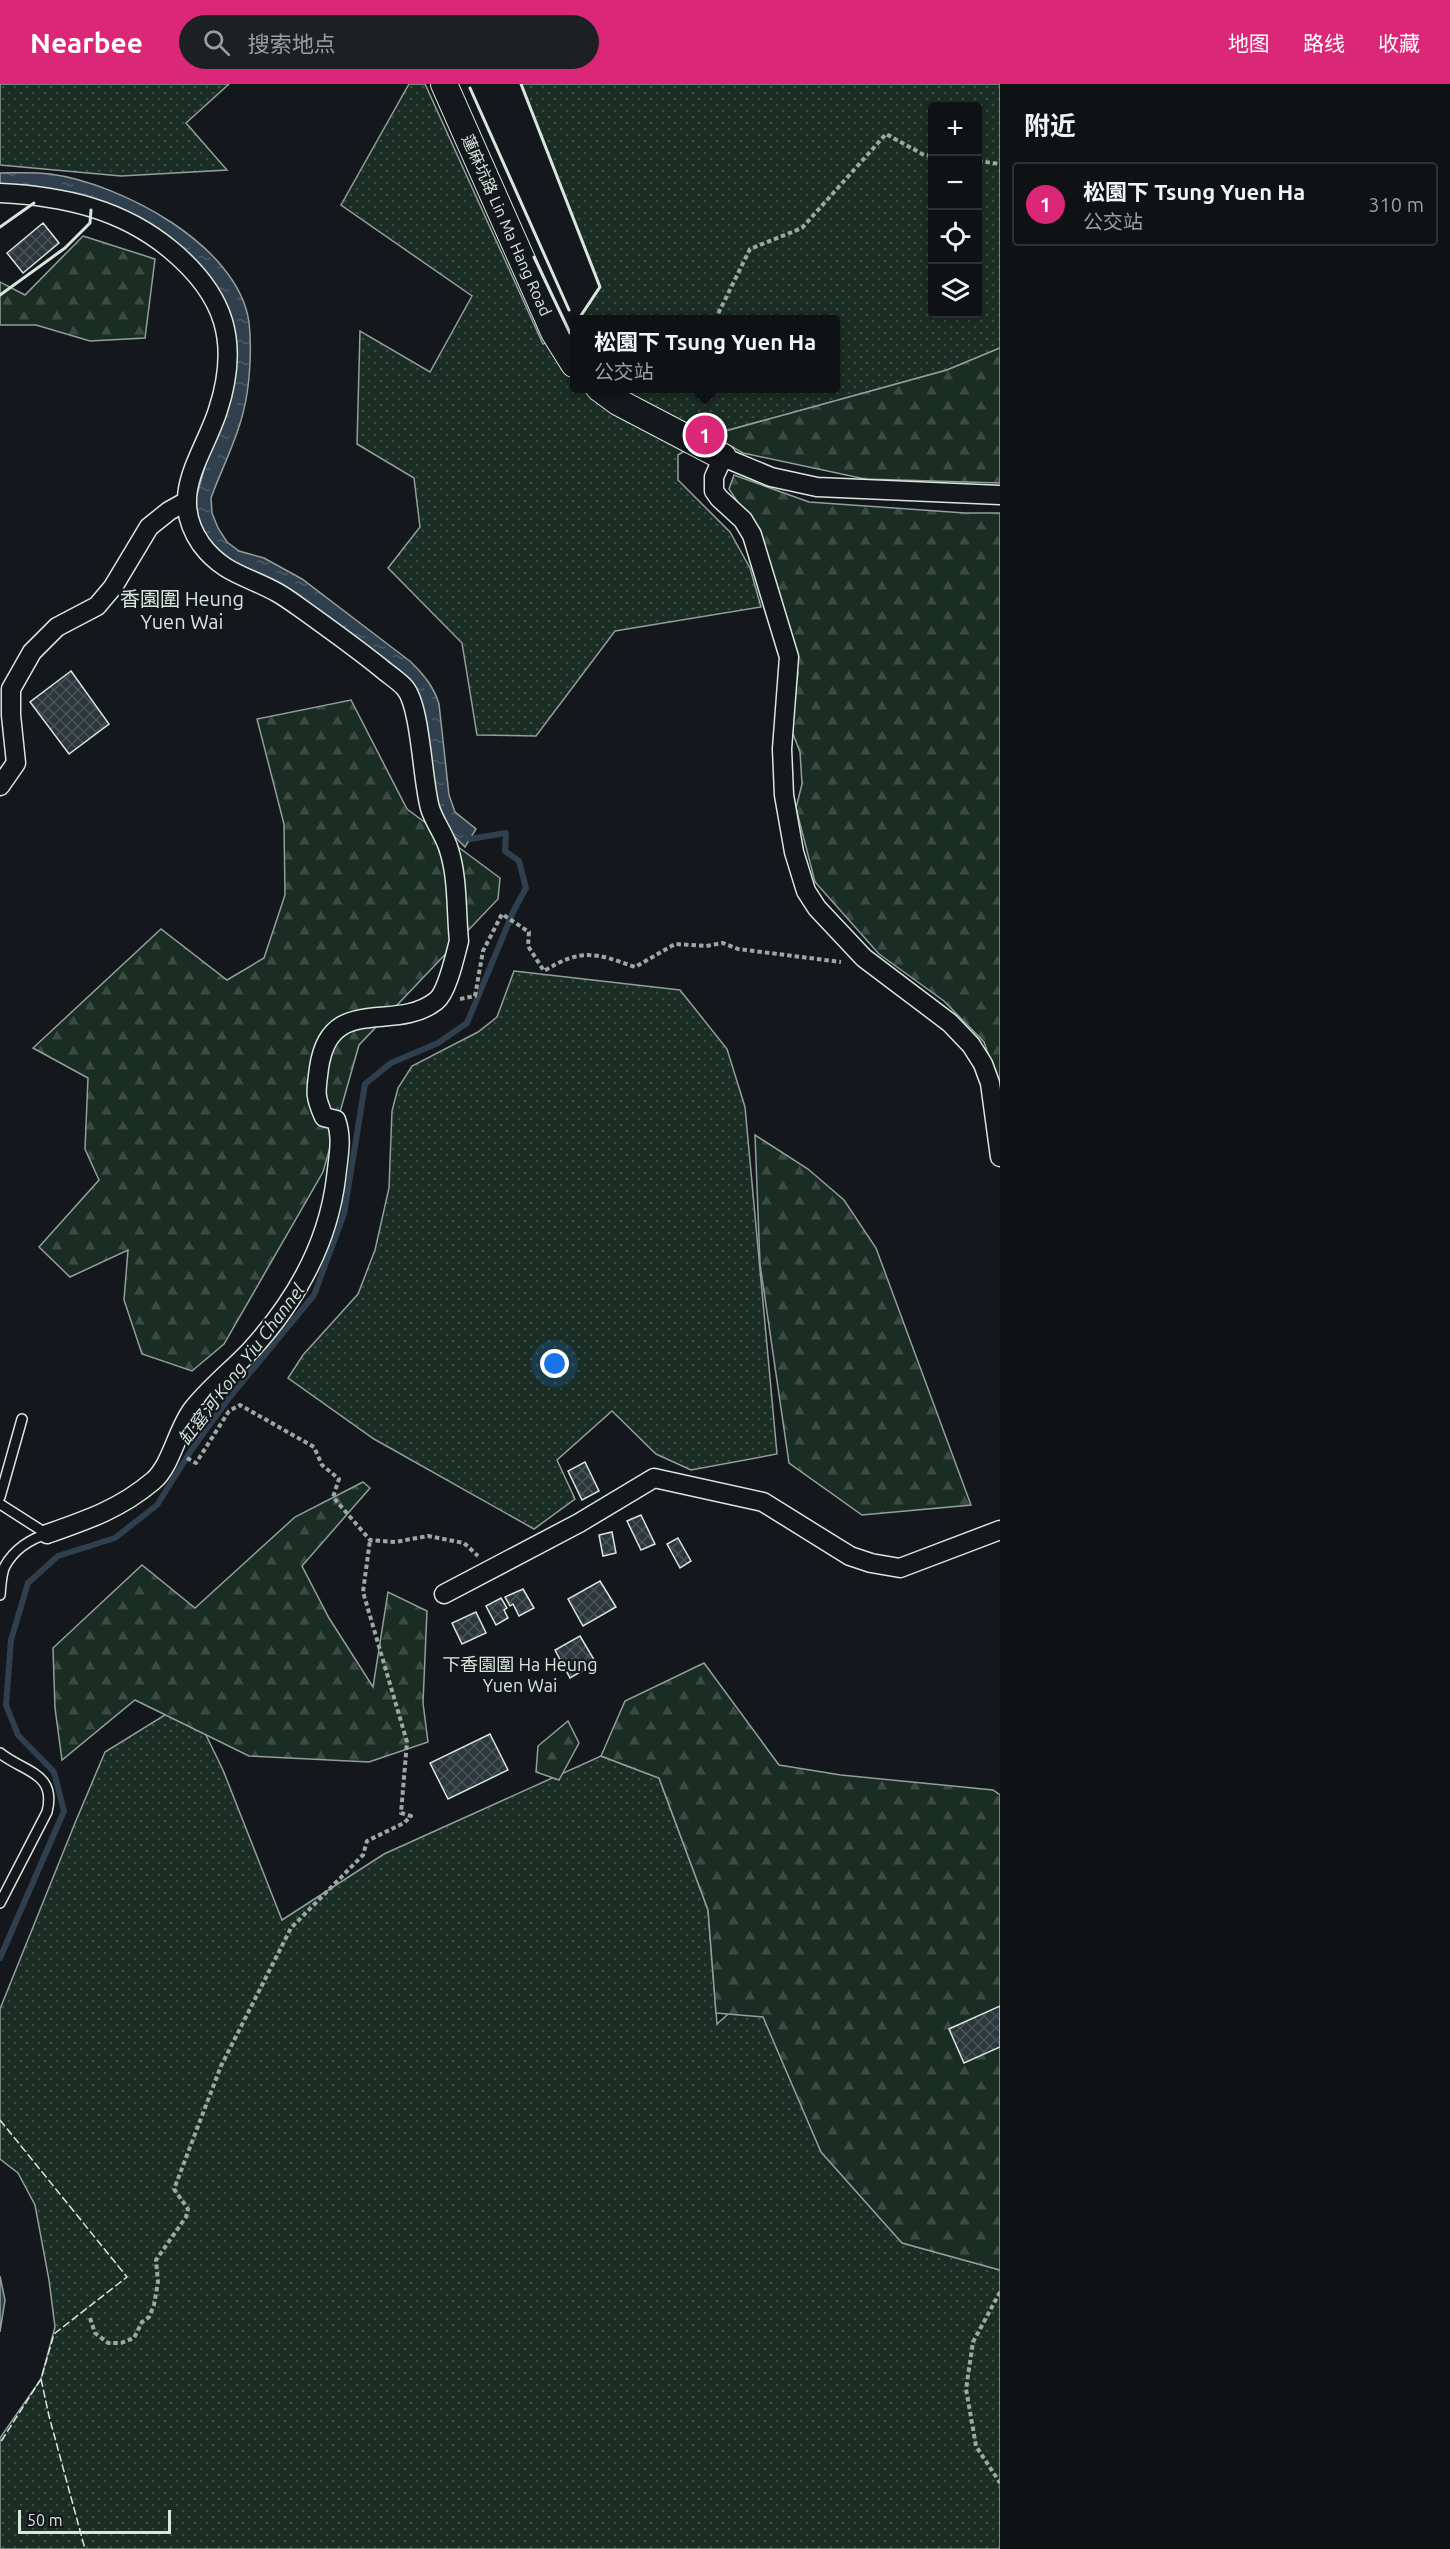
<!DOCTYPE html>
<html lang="zh">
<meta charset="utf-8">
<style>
body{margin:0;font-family:Ubuntu,"Noto Sans SC",sans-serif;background:#1d2022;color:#f1f3f6}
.controls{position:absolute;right:18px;top:18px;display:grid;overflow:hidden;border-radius:6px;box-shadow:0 3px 9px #0003}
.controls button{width:54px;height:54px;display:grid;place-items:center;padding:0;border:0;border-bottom:2px solid #2f3234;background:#0f1215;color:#f1f3f6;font:30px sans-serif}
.scale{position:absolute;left:18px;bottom:15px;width:153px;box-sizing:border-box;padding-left:6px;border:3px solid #d8e6dc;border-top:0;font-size:16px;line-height:21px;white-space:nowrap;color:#d8e6dc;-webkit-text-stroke:4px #14181c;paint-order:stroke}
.you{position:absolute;left:555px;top:1280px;width:21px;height:21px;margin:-15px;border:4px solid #fff;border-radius:50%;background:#1a73e8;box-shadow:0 0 0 9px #1a73e833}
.badge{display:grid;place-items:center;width:39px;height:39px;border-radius:50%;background:#db2777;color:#fff;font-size:20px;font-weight:700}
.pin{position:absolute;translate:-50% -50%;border:3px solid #fff;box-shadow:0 2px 6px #0006}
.popup{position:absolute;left:570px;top:231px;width:270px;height:78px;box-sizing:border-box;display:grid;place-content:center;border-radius:6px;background:#0f1215;filter:drop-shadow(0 2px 4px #0005);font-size:20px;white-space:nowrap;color:#9b9ea0}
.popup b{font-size:22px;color:#f1f3f6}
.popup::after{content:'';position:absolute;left:50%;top:100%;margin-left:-12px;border:12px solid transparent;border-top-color:#0f1215}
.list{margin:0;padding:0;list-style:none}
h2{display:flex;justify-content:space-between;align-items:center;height:78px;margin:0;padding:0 24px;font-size:26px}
h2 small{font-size:20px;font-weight:400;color:#9b9ea0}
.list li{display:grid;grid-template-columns:39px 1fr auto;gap:18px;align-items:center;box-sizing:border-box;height:84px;margin:0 12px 12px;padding:0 12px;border:2px solid #2f3234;border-radius:6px}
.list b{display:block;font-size:22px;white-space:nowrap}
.list p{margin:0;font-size:20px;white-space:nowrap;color:#9b9ea0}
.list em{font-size:20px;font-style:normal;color:#9b9ea0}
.icon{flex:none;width:33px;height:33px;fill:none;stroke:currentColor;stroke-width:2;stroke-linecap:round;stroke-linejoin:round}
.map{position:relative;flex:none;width:1000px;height:2465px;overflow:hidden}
header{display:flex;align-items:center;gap:36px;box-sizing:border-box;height:84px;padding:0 30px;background:#db2777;color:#fff}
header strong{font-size:28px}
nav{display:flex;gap:33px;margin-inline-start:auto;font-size:21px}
.search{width:420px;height:54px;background:#1d2022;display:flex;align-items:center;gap:15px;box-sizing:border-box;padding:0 21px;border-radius:33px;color:#9b9ea0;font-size:22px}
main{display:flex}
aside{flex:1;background:#0f1215}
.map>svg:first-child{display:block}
.grass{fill:url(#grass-dots);stroke:#939e99;stroke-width:1.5;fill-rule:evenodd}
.forest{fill:url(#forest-firs);stroke:#939e99;stroke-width:1.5}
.water{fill:url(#water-ripples);stroke:#939e99;stroke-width:1.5}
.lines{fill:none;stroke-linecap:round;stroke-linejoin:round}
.stream{stroke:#2f3f4d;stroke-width:6}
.building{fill:url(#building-cross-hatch);stroke:#d8e6dc;stroke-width:1.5}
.lane-casing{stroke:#d8e6dc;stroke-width:12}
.street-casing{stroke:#d8e6dc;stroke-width:21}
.secondary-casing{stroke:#d8e6dc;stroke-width:28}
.path{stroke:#9da8a2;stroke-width:4;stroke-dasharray:4.5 3;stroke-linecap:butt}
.lane{stroke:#14181c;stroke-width:9}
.street{stroke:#14181c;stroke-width:18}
.secondary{stroke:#14181c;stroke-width:26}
.fence{stroke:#d8e6dc;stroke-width:1.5;stroke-dasharray:8 3;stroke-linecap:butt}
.wall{stroke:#d8e6dc;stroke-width:3}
.labels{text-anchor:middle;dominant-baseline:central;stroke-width:4.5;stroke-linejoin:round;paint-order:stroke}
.street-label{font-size:16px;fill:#d8e6dc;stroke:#14181c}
.water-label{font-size:18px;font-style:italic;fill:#d8e6dc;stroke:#14181c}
.neighbourhood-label{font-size:18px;fill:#d8e6dc;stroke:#14181c}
.quarter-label{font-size:20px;fill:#d8e6dc;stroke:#14181c}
</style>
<header>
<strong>Nearbee</strong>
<div class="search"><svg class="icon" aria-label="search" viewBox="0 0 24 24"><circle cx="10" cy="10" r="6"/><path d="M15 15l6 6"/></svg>搜索地点</div>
<nav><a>地图</a><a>路线</a><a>收藏</a></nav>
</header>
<main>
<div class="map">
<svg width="1000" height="2465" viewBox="0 0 1000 2465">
<defs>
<pattern id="grass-dots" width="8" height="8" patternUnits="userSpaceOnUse" patternTransform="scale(1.5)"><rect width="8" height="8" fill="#1a2d24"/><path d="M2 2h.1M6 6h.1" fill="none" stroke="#3b4b43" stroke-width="1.8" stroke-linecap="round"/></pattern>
<pattern id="forest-firs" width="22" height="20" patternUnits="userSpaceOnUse" patternTransform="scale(1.5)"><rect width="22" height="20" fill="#1a2d24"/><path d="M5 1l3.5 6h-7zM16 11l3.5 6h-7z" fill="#3b4b43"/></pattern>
<pattern id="water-ripples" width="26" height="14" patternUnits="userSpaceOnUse" patternTransform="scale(1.5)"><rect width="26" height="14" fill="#2f3f4d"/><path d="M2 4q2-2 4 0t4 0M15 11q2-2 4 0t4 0" fill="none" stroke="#4c5b66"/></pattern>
<pattern id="building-cross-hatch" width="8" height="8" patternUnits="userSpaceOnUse" patternTransform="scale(1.5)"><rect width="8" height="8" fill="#2c363c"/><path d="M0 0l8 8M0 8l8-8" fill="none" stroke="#4a5358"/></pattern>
</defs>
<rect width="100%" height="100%" fill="#14181c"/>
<path class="grass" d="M0,0H229L186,39L227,86L121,92L0,81Z
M409,0H425L543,260L569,249L574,241V304H836V236L578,235L600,202L521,0H1000V264L947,286L711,351L678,371V396L730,448L750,484L761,523L615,547L536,652L477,651L462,559L388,484L420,443L414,394L357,360L360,247L430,288L472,212L341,121ZM932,22H978V230H932Z
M514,887L680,906L727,965L745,1023L777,1370L691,1386L656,1370L612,1327L557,1376L575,1415L534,1445L374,1355L288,1294L303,1271L358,1210L375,1166L389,1104L392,1027L398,1004L412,982L478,948L497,933Z
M189,1616L223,1686L282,1836L384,1770L601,1672L659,1694L708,1826L717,1940L798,1867L902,2159L1000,2186V2465H0V2354L41,2295L55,2243L49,2196L35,2121L18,2089L0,2075V1925L75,1739L105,1668Z"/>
<path class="forest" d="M83,152L155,175L145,254L90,257L36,241H0V198L25,211Z
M1000,264V399L865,395L743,369L711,351L947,286Z
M734,391L809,418L965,429H1000V1004L984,958L944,917L879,870L815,798L796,724L802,700L800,668L790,642L798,589L760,445L743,426L729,405Z
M351,616L407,725L500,794L498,815L359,961L323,1088L224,1260L192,1287L142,1270L124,1216L128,1166L70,1193L39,1163L99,1096L85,1065L88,994L33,964L161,845L227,896L264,874L285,811L284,740L257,635Z
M755,1051L808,1085L844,1116L876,1164L971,1421L862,1431L789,1379L760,1180Z
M363,1398L370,1404L302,1482L329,1534L373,1603L388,1508L427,1527L423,1619L428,1658L369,1678L249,1672L135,1616L62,1676L55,1624L53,1564L142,1481L195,1524L295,1433Z
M704,1579L779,1681L841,1691L993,1706L1000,1711V2186L902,2159L821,2068L763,1933L716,1929L708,1826L659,1694L601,1672L625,1617Z
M568,1637L579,1659L559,1696L536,1688L538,1662Z"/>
<path class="water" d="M0,89C17,89 34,88 50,90C120,99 238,161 249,238C252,264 250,303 243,329C236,358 221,386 211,414L212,429L218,444L227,458L239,467L264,474L302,495L411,578C424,591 434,603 439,620L449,711L455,728L476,745L465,763L445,743L436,722L414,606L235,484L201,451L194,421L230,295L229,232L149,143L0,103Z
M0,2192L5,2216L0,2248Z"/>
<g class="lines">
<path class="stream" d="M0,1874L64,1727L54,1688L18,1651L6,1621L11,1556L28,1499L58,1472L115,1454L157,1421L192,1365L229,1314L314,1211L344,1130L365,1000L391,979L438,959L467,939L514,826L526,804L519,777L505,767L506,749L470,755L466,751"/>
</g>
<path class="building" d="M43,139L59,159L23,189L7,169Z
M71,587L109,640L69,670L30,618Z
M585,1378L599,1407L582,1416L568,1387Z
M641,1431L655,1460L641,1466L627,1437Z
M612,1448L616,1469L603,1472L599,1451Z
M678,1454L691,1477L680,1484L667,1460Z
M600,1497L616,1523L583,1542L568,1515Z
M523,1505L534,1524L519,1532L513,1520L510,1522L505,1513Z
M501,1514L507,1524L504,1526L508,1534L496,1541L486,1522Z
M476,1528L486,1549L462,1560L452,1539Z
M580,1552L596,1579L570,1594L555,1566Z
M490,1650L508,1686L448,1715L430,1679Z
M1000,1922V1963L964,1979L949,1945Z"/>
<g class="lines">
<defs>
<path id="lane" d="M0,1413L22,1335
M0,1420L47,1450
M0,1511C1,1502 1,1490 5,1482C14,1466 30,1455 47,1450
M0,1669C23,1688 57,1688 47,1728L0,1819"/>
<path id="street" d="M0,109C63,112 122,125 171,166C225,211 240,258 218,326C203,373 167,411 201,460C223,490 248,492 278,509C285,513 292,518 299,523C327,543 355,563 381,584C389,591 399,597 405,604C421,623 422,696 430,724C434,738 445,751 449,766C458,794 456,828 459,857C455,872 447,909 436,917C394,950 330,908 319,984C316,1008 314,1011 324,1033L336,1036C343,1055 338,1074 336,1094C328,1160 294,1219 250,1267C231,1287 209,1304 192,1326C177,1346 171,1382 153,1397C120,1425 87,1436 47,1450
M1000,411L817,403L771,393L723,373L714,393V407L719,414L743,436L752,451L789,573L782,665L784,711L794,768L806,807L817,824L864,874L950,939L971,961L983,980L990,999L1000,1073
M0,702L16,679L11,631V605L32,568L57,543L97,522L113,503L149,443L169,427L187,417
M444,1510L579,1439L654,1394L763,1418L850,1472L871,1479L900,1484L1000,1446"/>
<path id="secondary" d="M444,0L554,248L574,280
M599,304L618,318L723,373"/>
</defs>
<use href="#lane" class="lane-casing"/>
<use href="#street" class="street-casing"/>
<use href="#secondary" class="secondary-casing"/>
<path class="path" d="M978,77L1000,80
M715,236L750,165L802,144L886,50L924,71L932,72
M460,915L475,912L483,867L502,830L529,848L528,862L544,887C581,864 596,869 635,883L675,860L706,862L723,859L738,865L841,878
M187,1374L196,1379L229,1327L240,1321L314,1363L322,1381L339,1395L333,1413L370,1456L395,1458L428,1452L464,1459L478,1472
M1000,2208L973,2258L966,2305L976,2362L1000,2399
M90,2234L95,2249L108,2259H121L134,2254L142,2238L149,2233L154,2221L158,2198L156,2176L186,2133L188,2125L174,2105L221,1982L291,1844L363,1771L367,1757L404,1739L411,1732L401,1729L407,1658L363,1508L370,1456"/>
<use href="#lane" class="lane"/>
<use href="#street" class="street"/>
<use href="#secondary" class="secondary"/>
<path class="fence" d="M0,2036L127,2193L54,2250L41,2295L0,2359
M41,2295L49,2332L85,2465"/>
<path class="wall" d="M521,0L600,203L578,236
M470,4L569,226
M0,143L34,119
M534,173L570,249L574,241
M0,211L65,164L90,139L91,126"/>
</g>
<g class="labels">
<g class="street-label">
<text transform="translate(507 141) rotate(66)">蓮麻坑路 Lin Ma Hang Road</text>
</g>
<g class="water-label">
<text transform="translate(241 1280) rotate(-53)">缸窰河 Kong Yiu Channel</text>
</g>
<g class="neighbourhood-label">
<text x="520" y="1580">下香園圍 Ha Heung<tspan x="520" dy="21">Yuen Wai</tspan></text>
</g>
<g class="quarter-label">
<text x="182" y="514">香園圍 Heung<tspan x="182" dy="23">Yuen Wai</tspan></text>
</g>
</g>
</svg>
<div class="controls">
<button>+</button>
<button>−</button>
<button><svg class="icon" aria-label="locate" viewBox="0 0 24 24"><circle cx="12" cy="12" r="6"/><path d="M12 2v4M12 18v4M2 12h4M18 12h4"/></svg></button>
<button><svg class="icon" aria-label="layers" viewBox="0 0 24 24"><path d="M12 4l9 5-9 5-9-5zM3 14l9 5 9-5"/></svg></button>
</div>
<div class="scale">50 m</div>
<div class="you"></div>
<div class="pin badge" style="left:705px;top:351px">1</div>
<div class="popup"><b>松園下 Tsung Yuen Ha</b>公交站</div>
</div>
<aside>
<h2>附近<small></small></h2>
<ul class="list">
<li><span class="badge">1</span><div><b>松園下 Tsung Yuen Ha</b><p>公交站</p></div><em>310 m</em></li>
</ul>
</aside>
</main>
